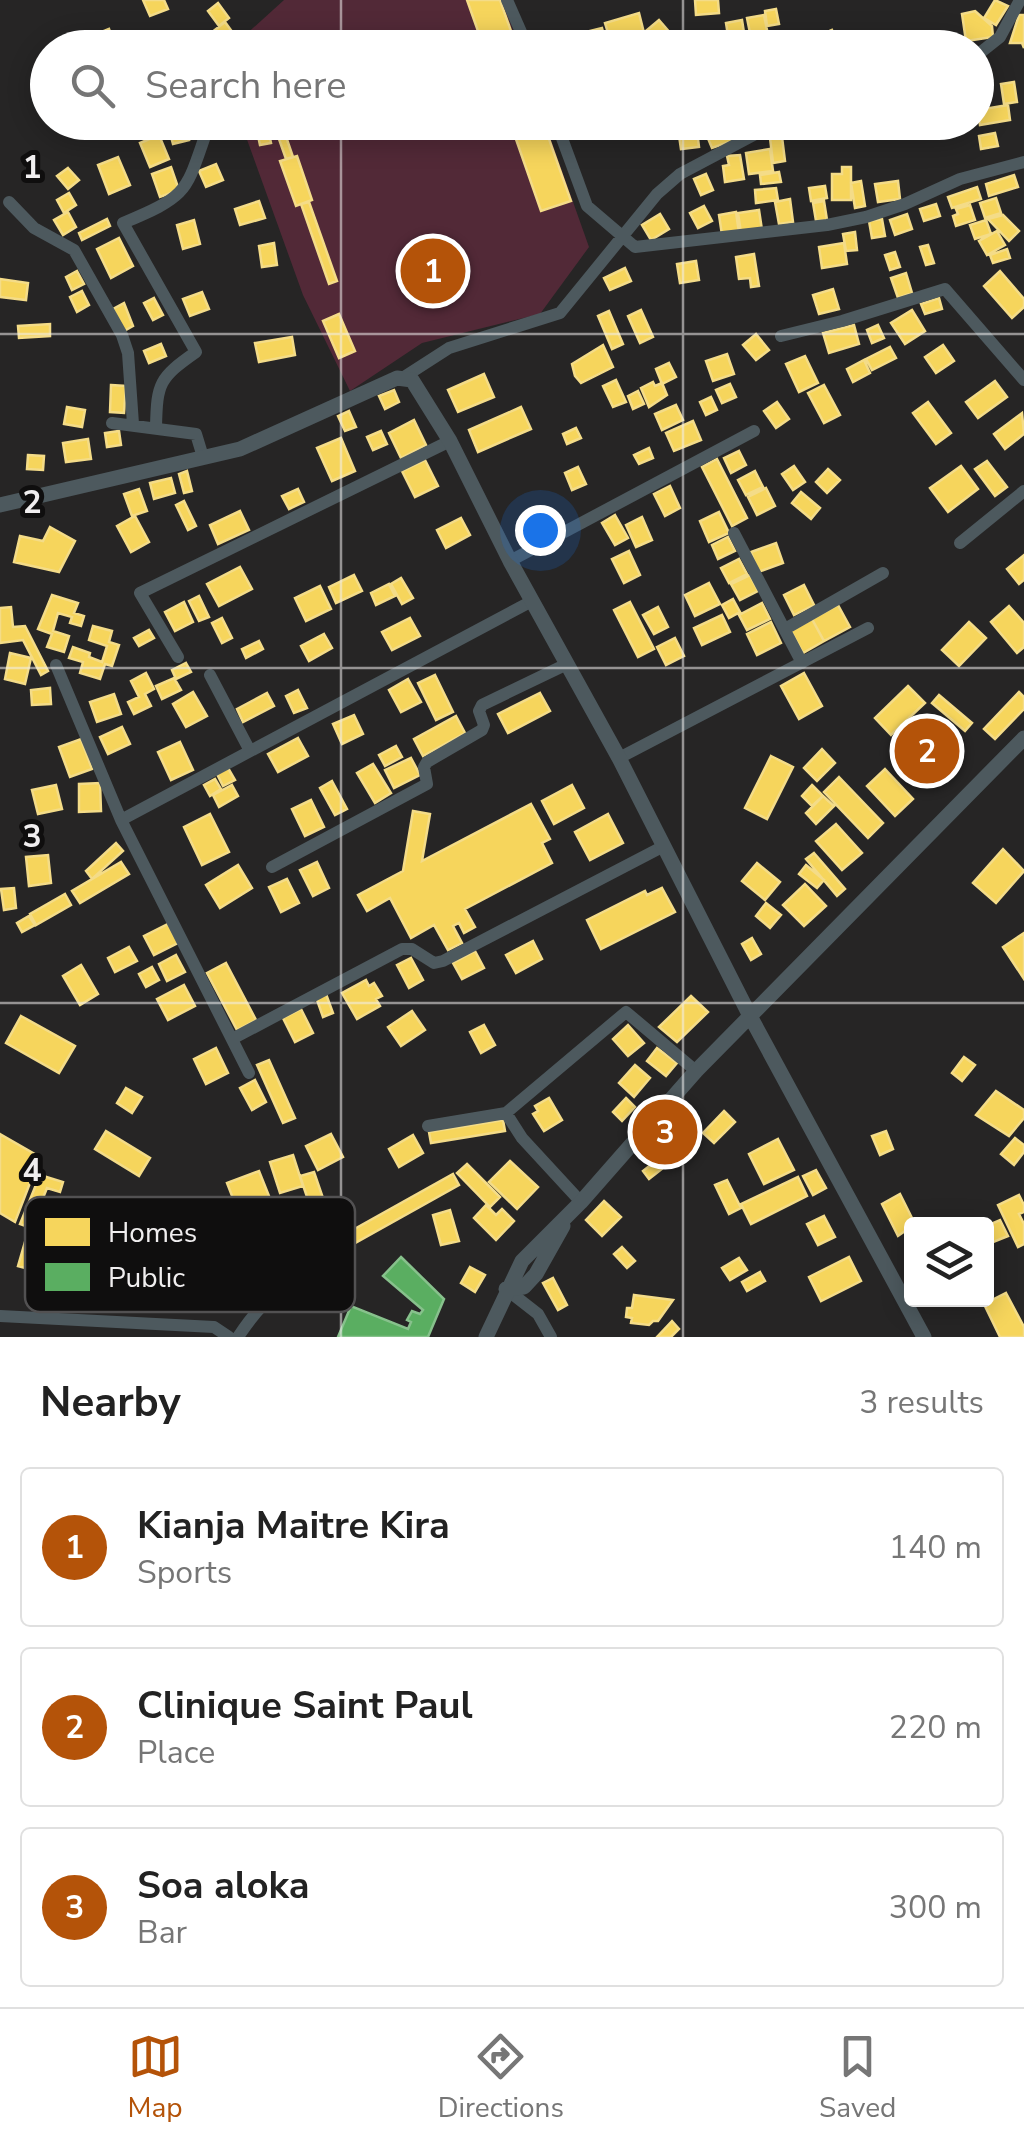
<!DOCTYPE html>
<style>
body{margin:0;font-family:"Nunito Sans",sans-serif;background:#f2f2f2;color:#222}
.controls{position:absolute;right:30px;bottom:30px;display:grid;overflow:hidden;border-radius:10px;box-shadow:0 5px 25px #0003}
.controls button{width:90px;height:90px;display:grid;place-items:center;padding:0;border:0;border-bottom:2px solid #e0e0e0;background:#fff;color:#222;font:50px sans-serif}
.you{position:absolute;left:540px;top:530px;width:35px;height:35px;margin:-25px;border:8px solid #fff;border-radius:50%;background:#1a73e8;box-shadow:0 0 0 15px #1a73e833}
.badge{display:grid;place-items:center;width:65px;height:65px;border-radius:50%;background:#b45309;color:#fff;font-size:32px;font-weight:700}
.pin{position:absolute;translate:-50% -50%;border:5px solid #fff;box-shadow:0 2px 10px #0006}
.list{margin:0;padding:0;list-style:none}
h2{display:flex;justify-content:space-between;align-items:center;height:130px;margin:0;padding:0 40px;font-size:42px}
h2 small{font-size:32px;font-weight:400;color:#767676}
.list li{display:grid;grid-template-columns:65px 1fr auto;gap:30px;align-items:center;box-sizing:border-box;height:160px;margin:0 20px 20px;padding:0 20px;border:2px solid #e0e0e0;border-radius:10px}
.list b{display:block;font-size:38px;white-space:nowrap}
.list p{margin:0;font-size:32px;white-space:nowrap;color:#767676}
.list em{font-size:32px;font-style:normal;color:#767676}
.icon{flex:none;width:55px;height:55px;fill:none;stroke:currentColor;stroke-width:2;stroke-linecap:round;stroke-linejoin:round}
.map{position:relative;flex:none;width:1024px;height:1337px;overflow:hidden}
.search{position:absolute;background:#fff;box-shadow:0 5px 25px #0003;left:30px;right:30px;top:30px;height:110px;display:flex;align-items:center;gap:25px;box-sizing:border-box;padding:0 35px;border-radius:55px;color:#767676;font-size:38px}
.sheet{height:670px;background:#fff}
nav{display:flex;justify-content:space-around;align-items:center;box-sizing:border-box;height:140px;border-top:2px solid #e0e0e0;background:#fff;font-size:28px;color:#767676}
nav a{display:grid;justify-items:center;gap:5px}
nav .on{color:#b45309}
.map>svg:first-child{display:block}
.green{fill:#522937}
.homes{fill:#f6d55c;stroke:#f4dc88;stroke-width:2.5}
.public{fill:#5aae61;stroke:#87c18c;stroke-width:2.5}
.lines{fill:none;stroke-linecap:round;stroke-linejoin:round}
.minor{stroke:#4d595e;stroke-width:12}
.tertiary{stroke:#4d595e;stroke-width:15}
.grid{fill:none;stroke:#f0eeef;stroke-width:2.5;stroke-opacity:0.55}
.key{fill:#0f0e0e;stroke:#525152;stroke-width:2.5}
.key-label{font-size:28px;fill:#f0eeef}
.grid-label{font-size:32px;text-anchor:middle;font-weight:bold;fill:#f0eeef;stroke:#0f0e0e;stroke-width:10;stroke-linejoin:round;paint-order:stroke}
</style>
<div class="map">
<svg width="1024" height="1337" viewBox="0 0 1024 1337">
<rect width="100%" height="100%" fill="#262525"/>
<path class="green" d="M284,0H502L519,47L231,48Z
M241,123H545L589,247L540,314L422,343L350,391L303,295Z"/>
<path class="homes" d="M143,0H164L168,9L150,16Z
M467,0H500L517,48H484Z
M695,0H718L719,13L696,15Z
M995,0L1008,6L996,25L984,18Z
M218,3L229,18L219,26L208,11Z
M776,9L779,24L767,26L765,11Z
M975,11L992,26L993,37L966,41L962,14Z
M639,13L644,33L611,43L605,23Z
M764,15L768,35L751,38L747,18Z
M1019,15H1024V48L1022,43H1010Z
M659,20L678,42L673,48H661L646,31Z
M742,20L745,39L729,42L726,23Z
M225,22L233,33L219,43L211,33Z
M602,28L607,46L581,48L578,34Z
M109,29L113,40L98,46L94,35Z
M832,30L838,43L821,48L816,37Z
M813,33L819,48H806L802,38Z
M882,38L883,48H863L862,41Z
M1014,82L1017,102L1004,104L1001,84Z
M1008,105L1010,120L980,125L978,110Z
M273,122H281L293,157L286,159Z
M510,122H543L571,201L541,211Z
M573,122H592L595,131L577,136Z
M677,122H696L699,147L681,149Z
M733,127L738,139L712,148L707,136Z
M186,129L189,140L173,144L170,133Z
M268,129L271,143L260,145L257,131Z
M995,133L998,146L981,149L979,136Z
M159,135L169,159L150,167L140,143Z
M782,137L785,161L773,163L770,138Z
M770,149L773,171L749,174L746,153Z
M740,155L744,179L725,182L723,166L729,165L727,156Z
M297,156L312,200L296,206L280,161Z
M118,157L130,185L109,194L98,165Z
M216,164L223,180L206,187L199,171Z
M171,167L179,190L160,197L152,174Z
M842,167H851V200H832V174H842Z
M68,168L79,180L68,189L57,176Z
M779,172L781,182L761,184L760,175Z
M706,174L713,190L701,195L694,179Z
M1014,175L1018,187L989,196L986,184Z
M861,181L865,206L855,208L851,183Z
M898,181L900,199L878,202L875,184Z
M825,186L827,198L811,201L809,188Z
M977,187L981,199L952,208L948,197Z
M776,188L778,200L756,203L755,190Z
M69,193L76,205L64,213L57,200Z
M996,198L1001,213L985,218L980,203Z
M790,199L793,222L779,224L775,202Z
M259,201L265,218L240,225L235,209Z
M824,201L827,220L816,221L813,203Z
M309,202L337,281L329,284L301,204Z
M936,204L940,216L924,221L920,209Z
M970,205L975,220L956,226L953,216L958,214L956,209Z
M704,206L712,221L698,228L690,213Z
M759,210L762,230L741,233L738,213Z
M68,212L76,227L63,235L54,220Z
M736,212L739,233L722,235L719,215Z
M660,214L669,229L651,240L642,225Z
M907,214L912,229L895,235L890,220Z
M1003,215L1019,231L1009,241L988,219Z
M107,219L110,226L82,240L79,233Z
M882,219L885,236L872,238L869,221Z
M194,220L200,244L183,249L177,225Z
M986,220L991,234L975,239L970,225Z
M997,231L1005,245L987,255L979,241Z
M855,232L857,250L846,251L843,234Z
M119,238L133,266L111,278L97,249Z
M274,243L277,265L262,267L259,246Z
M844,243L847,264L822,268L819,247Z
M928,245L934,263L926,265L920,247Z
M1007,249L1010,258L993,263L990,255Z
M895,252L900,267L890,270L885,255Z
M754,254L759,286L751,287L750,278L739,279L736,257Z
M696,261L699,280L680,283L677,264Z
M625,268L631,281L610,290L604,278Z
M77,271L84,284L72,290L66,277Z
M1000,271L1024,299V307L1012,318L984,286Z
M906,273L912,293L898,298L891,278Z
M0,279L28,283L26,300L0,297Z
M833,289L839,309L819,314L813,295Z
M82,291L89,305L77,312L70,297Z
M202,292L209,309L190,316L183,299Z
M154,298L163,315L153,320L144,303Z
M939,298L942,309L925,314L921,304Z
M124,303L133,326L124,331L113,309Z
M641,310L653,337L640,343L628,316Z
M912,310L925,331L905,344L891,323Z
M609,311L623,344L612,349L598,316Z
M339,314L355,351L339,358L323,321Z
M50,324V336L19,338L18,326Z
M854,325L859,344L829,353L823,333Z
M878,325L884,338L872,343L867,330Z
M756,334L769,350L756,360L743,345Z
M292,337L295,355L259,362L255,343Z
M161,344L166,356L149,363L144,351Z
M603,345L613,367L581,383L575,376L572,364Z
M943,345L954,361L936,373L925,357Z
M890,347L896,358L872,370L866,359Z
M727,354L734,374L713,381L706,361Z
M805,356L818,383L799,392L786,364Z
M864,360L870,373L853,382L847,369Z
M669,363L676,377L662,384L656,369Z
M484,374L494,397L458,412L448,390Z
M616,380L626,402L613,407L603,386Z
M995,381L1007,397L978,418L966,402Z
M653,382L655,386L662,383L667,395L649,407L641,388Z
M730,384L736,397L722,403L716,390Z
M111,385L126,386L124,413L110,412Z
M824,385L840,415L824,423L808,393Z
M394,390L399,402L385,409L379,396Z
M638,391L644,404L633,409L628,396Z
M711,397L717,410L706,415L700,402Z
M777,402L789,419L776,428L764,411Z
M928,402L951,433L936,444L913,413Z
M676,405L683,420L662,430L655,414Z
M67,407L85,410L82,427L64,424Z
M521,407L531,429L478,452L469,430Z
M349,411L356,427L345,431L338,416Z
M1022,413L1024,434L1005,449L994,434Z
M414,420L426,445L401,458L389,433Z
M693,421L701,440L674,451L666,433Z
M576,428L581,438L567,444L563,434Z
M119,431L121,445L107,447L105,433Z
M381,431L387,444L373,450L367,437Z
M341,438L355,471L332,481L317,448Z
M88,439L91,459L66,462L63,443Z
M649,448L653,458L639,464L634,455Z
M739,451L746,465L731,473L724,458Z
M28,455L44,456L43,470L27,469Z
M717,459L747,518L732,526L702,467Z
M425,460L438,486L415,497L402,471Z
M987,461L1007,487L995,496L975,469Z
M794,466L805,482L793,490L782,474Z
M961,466L978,489L948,512L930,488Z
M578,467L586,484L572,490L565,473Z
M828,469L840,480L827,493L816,482Z
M187,471L192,491L184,493L179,474Z
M755,471L763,487L746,495L738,480Z
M171,478L175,493L154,499L150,483Z
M670,486L680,508L665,516L654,494Z
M766,488L775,506L757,515L748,497Z
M139,489L147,511L132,516L124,494Z
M298,489L304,502L289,509L282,496Z
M801,492L820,508L811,519L792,503Z
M184,501L196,526L188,530L176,505Z
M240,511L249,530L218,544L210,525Z
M719,512L729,533L709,542L700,521Z
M615,515L628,538L615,545L602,523Z
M135,516L149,542L131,552L117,526Z
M642,517L652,540L636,547L626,525Z
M461,518L470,535L446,548L437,530Z
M50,527L75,541L59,572L14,562L20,536L43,541Z
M728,537L735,551L718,559L712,545Z
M776,543L783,563L758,572L751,552Z
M629,551L640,575L624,583L612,559Z
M1024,555V580L1019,584L1007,569Z
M739,559L747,574L729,583L721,568Z
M240,567L252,589L219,606L207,584Z
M354,575L362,591L336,603L329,587Z
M750,575L758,591L740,600L731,584Z
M401,578L413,598L402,604L391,584Z
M709,583L720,604L695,616L685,595Z
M389,584L395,596L376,605L371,593Z
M804,585L814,605L794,615L784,595Z
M320,586L331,609L306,621L295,598Z
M52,595L78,603L74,613L84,616L81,626L70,623L72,617L58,613L53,631L69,636L64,652L47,647L52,634L38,629Z
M199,596L209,617L199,621L189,601Z
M733,599L740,612L729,618L722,605Z
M184,602L193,622L175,631L165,612Z
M630,602L654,649L638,657L614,610Z
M762,603L770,619L747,630L739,615Z
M838,605L850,627L824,641L812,619Z
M1009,606L1024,623V647L1017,653L991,622Z
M11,607L13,627L25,626L48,671L41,675L23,640L0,643V608Z
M658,607L668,627L654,634L643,615Z
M722,615L730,632L702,645L694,628Z
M222,618L232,638L222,643L212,623Z
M410,618L420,636L392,650L382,632Z
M812,619L824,641L803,653L791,631Z
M771,622L781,643L757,655L747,634Z
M969,622L986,638L959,666L942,650Z
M93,626L112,631L109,642L119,645L112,666L105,664L100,679L80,673L83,662L69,658L73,647L90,653L89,657L102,662L107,646L89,640Z
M149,630L154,638L139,646L134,638Z
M324,634L332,648L309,661L301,646Z
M675,638L684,656L666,665L657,647Z
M259,641L263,649L246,658L242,649Z
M10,653L31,658L25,684L5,679Z
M186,663L191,672L176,679L172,670Z
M146,673L154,689L145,694L151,706L134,714L128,702L139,697L131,681Z
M804,673L822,706L799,719L781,686Z
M435,675L453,712L436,720L418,683Z
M174,678L181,690L162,699L156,686Z
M408,679L421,702L401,712L389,690Z
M908,686L925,703L891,735L875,718Z
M50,688L51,704L32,705L31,690Z
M298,690L307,708L294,713L286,696Z
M193,692L207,716L186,727L173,704Z
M1019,692L1024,697V709L995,739L984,729Z
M267,693L274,706L243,722L237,709Z
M540,693L550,711L508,733L498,714Z
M114,694L121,714L97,722L90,702Z
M939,695L972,723L965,731L932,703Z
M354,715L363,734L342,744L333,724Z
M456,716L465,733L423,756L414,739Z
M934,721L957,743L920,781L897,759Z
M122,727L130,744L108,754L100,737Z
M298,738L308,756L278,772L268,754Z
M81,739L92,769L70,777L59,747Z
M180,742L193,770L171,780L158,752Z
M396,746L402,757L385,766L379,755Z
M822,749L835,763L817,781L804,768Z
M771,756L793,767L767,819L745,808Z
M411,758L420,775L394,788L385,770Z
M373,764L391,793L375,803L357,773Z
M228,768L235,780L223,786L217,774Z
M885,769L913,799L895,816L867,786Z
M839,777L883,823L868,838L824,792Z
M215,779L221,789L210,796L204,785Z
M332,781L347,809L335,815L320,788Z
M100,783L101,811L79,812V784Z
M56,785L62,809L38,814L32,790Z
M232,785L238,796L219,807L213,795Z
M572,785L584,808L554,824L542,801Z
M812,785L823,796L812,806L802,796Z
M823,796L834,806L816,824L806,813Z
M311,800L324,827L305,836L292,809Z
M531,804L550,839L542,843L552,863L465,909L475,927L464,933L459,923L453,926L462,943L448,950L434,925L411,938L390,898L367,911L358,895L403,871L413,811L430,814L422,861Z
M210,814L229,852L202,865L184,827Z
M608,814L623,843L590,860L575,832Z
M836,824L862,853L842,870L816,841Z
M116,843L123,851L92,879L86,871Z
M1003,849L1024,871L996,903L973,883Z
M814,853L845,889L837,896L806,859Z
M48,855L51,883L29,886L26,857Z
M121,862L129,874L80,903L72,891Z
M317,862L329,888L313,896L300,870Z
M757,863L780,882L765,900L742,881Z
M238,865L252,888L220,908L206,885Z
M806,865L824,880L817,888L799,874Z
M287,879L299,903L281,912L269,887Z
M805,884L826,906L804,926L783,905Z
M14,888L16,908L4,910L1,889Z
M662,888L675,912L601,949L587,920L645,891L647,895Z
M65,894L71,905L36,925L30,914Z
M766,903L781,915L770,928L756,916Z
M29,916L35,925L22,932L17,923Z
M168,924L178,943L154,955L144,936Z
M1024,933V979L1003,947Z
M752,938L761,954L751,960L742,944Z
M533,941L542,959L516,973L506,955Z
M129,947L137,961L115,972L108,958Z
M475,951L484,968L462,979L453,963Z
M176,955L185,972L167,981L159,964Z
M411,958L423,980L409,988L397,965Z
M226,963L256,1020L237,1030L207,973Z
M81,965L98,994L80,1005L63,976Z
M152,967L159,980L146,987L139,974Z
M366,980L369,986L374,983L382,996L376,999L380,1006L357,1019L342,993Z
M184,985L195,1006L168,1020L157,999Z
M326,994L333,1013L323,1017L316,997Z
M691,996L708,1012L677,1042L659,1027Z
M301,1009L313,1033L295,1042L283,1018Z
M412,1011L425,1030L401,1046L388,1027Z
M21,1016L75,1046L59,1073L6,1043Z
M484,1025L495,1045L481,1053L470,1032Z
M628,1025L644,1043L628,1056L613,1039Z
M216,1048L228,1073L206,1084L194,1059Z
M657,1048L677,1063L666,1076L647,1061Z
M964,1057L975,1065L962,1081L952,1073Z
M269,1060L295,1118L283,1123L257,1065Z
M635,1065L650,1078L634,1097L619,1083Z
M255,1080L266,1102L252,1110L240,1088Z
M126,1088L142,1097L132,1113L117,1103Z
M996,1091L1024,1110V1118L1009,1136L976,1115Z
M549,1098L562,1120L544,1131L533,1114L538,1111L535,1106Z
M626,1098L635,1107L622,1121L613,1112Z
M724,1111L735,1122L714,1143L703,1133Z
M503,1120L505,1131L431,1143L429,1132Z
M106,1131L150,1158L139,1176L95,1149Z
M886,1131L893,1149L880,1155L872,1136Z
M0,1134L40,1157L15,1222L0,1213Z
M331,1134L343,1157L318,1170L306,1146Z
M413,1135L423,1153L399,1167L389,1149Z
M1015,1138L1024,1145V1152L1014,1165L1001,1154Z
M778,1139L794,1170L764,1184L749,1154Z
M293,1155L303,1186L280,1193L270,1162Z
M657,1160L663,1168L649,1179L643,1171Z
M510,1161L538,1187L517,1209L489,1182Z
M467,1164L500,1197L490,1207L457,1173Z
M816,1170L826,1188L813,1195L803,1176Z
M259,1171L275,1211L243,1224L227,1183Z
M314,1172L324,1201L310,1206L300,1176Z
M453,1174L459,1185L348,1247L342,1236Z
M40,1175L63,1182L60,1192L47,1188L31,1228L20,1224Z
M798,1177L807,1196L751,1224L741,1204Z
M727,1180L741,1208L729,1214L715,1185Z
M900,1194L915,1224L898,1236L882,1204Z
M1019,1195L1024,1205V1212L1019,1214L1024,1224V1244L1018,1247L998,1205Z
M604,1201L621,1217L602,1236L586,1220Z
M486,1205L496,1215L502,1209L514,1221L496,1240L474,1218Z
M450,1210L459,1241L441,1245L433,1215Z
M824,1216L835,1237L818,1245L807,1224Z
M1000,1220L1008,1236L986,1245V1226Z
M29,1228L81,1242L70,1280L18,1266Z
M622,1247L635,1261L627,1268L614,1254Z
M849,1257L861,1281L821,1301L809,1277Z
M739,1258L747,1270L730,1280L722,1268Z
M470,1267L485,1275L475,1292L461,1283Z
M760,1272L765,1281L747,1291L742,1282Z
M553,1278L567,1305L558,1310L543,1283Z
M1006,1293L1024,1327V1337H1000L984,1304Z
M634,1295L673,1300L658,1321H653L649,1325L631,1323L632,1318L626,1317L627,1308H632Z
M672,1321L679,1329L671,1337H657Z"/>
<path class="public" d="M401,1257L444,1299L428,1337H338L351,1306L408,1329L411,1322L407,1320L412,1311L420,1314L423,1310L383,1276Z"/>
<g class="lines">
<path class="minor" d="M507,0L528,48
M976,56L1000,37L1020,0
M556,122L587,206L635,247L827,225L866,217L905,204L960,179L1024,162
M9,202L34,228L74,250L122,335L128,353L133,424
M781,336L842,321L945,289L1024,380
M404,377L449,348L560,313L657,194L680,174L778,122
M112,423L196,434L203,457
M156,427C157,383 159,378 196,352L123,223C193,194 185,191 210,122
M734,533L802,663
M960,543L1024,491
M510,561L754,431
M785,629L883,573
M178,657L140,593L450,441
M56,665L121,820L249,1073
M210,675L250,751
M619,758L868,628
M121,820L532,601
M272,867L427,784L424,767L427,762L482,730L484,725L479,711L482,705L567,664
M232,1039L402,949H412L434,963L443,961L664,846
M506,1113L522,1138L581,1202
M428,1126L506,1113L626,1012L696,1071
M506,1289L538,1314L551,1337
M0,1316L214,1327L229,1337
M238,1337C257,1308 281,1281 314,1269"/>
<path class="tertiary" d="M0,505L240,449L397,378L412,380L450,441L510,561L619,758L750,1016L924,1337
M506,1289L524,1287L536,1274L563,1226
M486,1337L522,1261L581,1202L696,1071L1024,738"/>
</g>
<path class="grid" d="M341,0V48M683,0V48M341,122V1337M683,122V1337M0,334H1024M0,668H1024M0,1003H1024"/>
<rect x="25" y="1197" width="330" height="115" rx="15" class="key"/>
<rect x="45" y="1218" width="45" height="28" fill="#f6d55c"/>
<rect x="45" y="1263" width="45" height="28" fill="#5aae61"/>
<g class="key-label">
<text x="108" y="1242">Homes</text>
<text x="108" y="1287">Public</text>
</g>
<g class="grid-label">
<text x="32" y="178">1</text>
<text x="32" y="513">2</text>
<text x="32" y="847">3</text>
<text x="32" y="1181">4</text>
</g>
</svg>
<div class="controls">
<button><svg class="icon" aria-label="layers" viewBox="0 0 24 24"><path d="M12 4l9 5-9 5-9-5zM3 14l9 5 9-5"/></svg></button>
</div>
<div class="you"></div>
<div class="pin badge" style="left:433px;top:271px">1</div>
<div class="pin badge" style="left:927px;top:751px">2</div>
<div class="pin badge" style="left:665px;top:1132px">3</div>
<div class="search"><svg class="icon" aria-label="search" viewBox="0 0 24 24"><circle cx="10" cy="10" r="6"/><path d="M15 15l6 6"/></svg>Search here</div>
</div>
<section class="sheet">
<h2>Nearby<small>3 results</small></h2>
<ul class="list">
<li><span class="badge">1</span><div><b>Kianja Maitre Kira</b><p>Sports</p></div><em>140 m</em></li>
<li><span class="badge">2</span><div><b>Clinique Saint Paul</b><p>Place</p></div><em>220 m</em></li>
<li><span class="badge">3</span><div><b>Soa aloka</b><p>Bar</p></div><em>300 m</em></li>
</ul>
</section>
<nav>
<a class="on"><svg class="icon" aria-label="map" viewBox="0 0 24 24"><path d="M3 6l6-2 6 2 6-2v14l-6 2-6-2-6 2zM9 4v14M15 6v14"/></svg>Map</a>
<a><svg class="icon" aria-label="directions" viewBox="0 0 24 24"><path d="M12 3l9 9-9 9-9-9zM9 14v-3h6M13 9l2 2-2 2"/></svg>Directions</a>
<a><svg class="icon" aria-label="saved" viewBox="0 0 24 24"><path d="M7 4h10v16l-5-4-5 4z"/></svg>Saved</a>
</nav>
